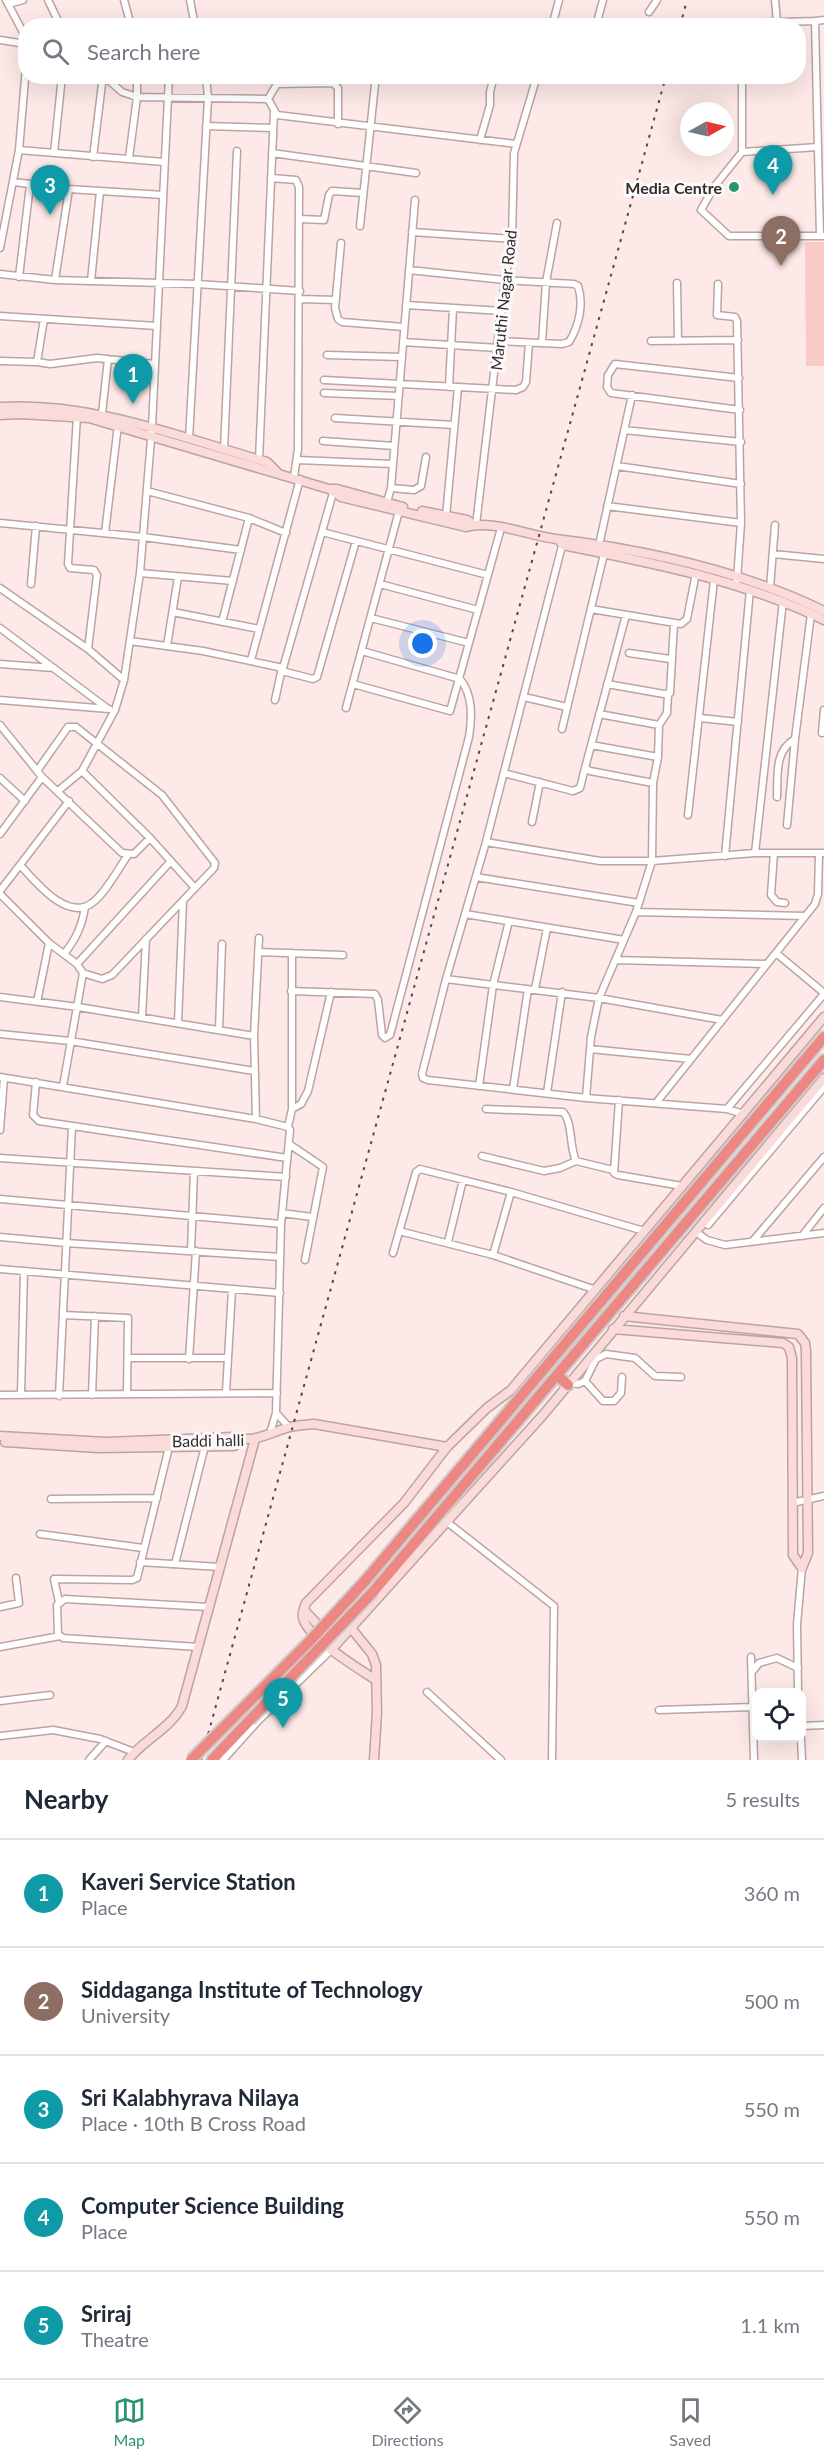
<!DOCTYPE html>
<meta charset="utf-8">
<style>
body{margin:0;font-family:Lato,sans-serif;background:#f2f2f3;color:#1f2937}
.controls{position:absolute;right:18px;bottom:18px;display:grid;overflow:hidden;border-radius:12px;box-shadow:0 6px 24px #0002}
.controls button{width:54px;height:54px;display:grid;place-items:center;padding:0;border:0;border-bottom:2px solid #e0e1e3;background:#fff;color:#1f2937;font:30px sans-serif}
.compass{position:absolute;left:680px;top:102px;width:54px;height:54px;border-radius:50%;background:#fff;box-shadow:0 6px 24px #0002;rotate:82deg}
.you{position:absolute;left:423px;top:644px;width:21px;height:21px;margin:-15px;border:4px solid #fff;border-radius:50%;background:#1a73e8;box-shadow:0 0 0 9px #1a73e833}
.badge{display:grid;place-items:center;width:39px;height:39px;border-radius:50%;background:#2e936f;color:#fff;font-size:20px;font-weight:700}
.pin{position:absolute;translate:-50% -50px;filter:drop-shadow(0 2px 3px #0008)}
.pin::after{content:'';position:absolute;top:32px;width:21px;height:18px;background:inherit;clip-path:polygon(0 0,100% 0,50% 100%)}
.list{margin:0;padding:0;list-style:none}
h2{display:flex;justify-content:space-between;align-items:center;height:78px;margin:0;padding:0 24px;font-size:26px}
h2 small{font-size:20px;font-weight:400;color:#747a83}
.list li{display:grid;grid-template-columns:39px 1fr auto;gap:18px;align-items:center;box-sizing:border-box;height:108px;padding:0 24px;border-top:2px solid #e0e1e3}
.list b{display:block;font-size:22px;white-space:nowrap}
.list p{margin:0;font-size:20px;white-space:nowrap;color:#747a83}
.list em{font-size:20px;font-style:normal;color:#747a83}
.icon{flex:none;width:33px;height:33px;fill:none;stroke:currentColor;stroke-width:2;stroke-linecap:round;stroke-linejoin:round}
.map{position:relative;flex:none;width:824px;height:1760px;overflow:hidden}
.search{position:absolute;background:#fff;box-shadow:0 6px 24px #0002;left:18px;right:18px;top:18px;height:66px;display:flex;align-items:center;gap:15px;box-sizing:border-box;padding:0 21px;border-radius:24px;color:#747a83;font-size:22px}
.sheet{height:618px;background:#fff}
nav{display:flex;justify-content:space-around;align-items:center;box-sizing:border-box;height:84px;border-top:2px solid #e0e1e3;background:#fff;font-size:16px;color:#747a83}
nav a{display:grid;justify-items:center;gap:3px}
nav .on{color:#2e936f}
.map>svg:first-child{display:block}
.green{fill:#f9cac7}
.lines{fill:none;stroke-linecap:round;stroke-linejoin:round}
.street-casing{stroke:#bba4a2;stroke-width:9}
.secondary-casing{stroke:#bba4a2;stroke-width:11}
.highway-casing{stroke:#cfcccc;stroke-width:14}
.street{stroke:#fff;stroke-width:6}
.secondary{stroke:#fadbda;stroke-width:8}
.highway{stroke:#ed8783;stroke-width:10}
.rail{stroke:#544848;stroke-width:2;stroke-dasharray:3 6;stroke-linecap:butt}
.highway-bridge-casing{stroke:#cfcccc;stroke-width:14;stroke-linecap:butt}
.highway-bridge{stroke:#ed8783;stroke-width:10}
.poi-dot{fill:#2e936f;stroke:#fbfbfb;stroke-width:2}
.labels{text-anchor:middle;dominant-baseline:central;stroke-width:6;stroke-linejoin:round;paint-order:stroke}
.poi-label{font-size:16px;font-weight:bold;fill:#352b2b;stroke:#fbfbfb;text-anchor:end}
.street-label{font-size:16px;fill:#352b2b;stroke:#fbfbfb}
</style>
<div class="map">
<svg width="824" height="1760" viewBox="0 0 824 1760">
<rect width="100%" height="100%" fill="#fde9e7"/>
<path class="green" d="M805,242H824V366H806Z"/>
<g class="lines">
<defs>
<path id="street" d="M6,0L26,38
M48,0L60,25
M124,0L131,26
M190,0L195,26
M775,0L777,22
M8,4L23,0
M649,12L657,0
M597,22L603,0
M60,26L73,23L82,26
M214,26L225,23
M552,26L559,0
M742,26V23L817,21
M0,40L26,44
M104,76L122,92L137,97L268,99L277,115L516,144
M169,76L152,427L140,573L124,680L115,710L82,771L150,838L195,888
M742,76V152
M268,99L277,84L333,83L338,88V124
M206,126L273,128
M480,140L490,105V92L494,76
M818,147L742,152L714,187L701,210L729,236H824
M19,150L164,162
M54,153L62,76
M272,153L416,173
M93,157L103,76
M129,158L137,97V76
M271,178L296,180L299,187L298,449L294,477
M14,182L69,189L163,195
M300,219L324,220L329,195L332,191L363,193
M360,226L375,84
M412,232L512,239
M820,236L815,21L824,20
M341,243L335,308L338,319L342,322L404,327
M0,248L19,150L26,67
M409,270L505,280L574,284L578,286C584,304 579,326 569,342L562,344L498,341
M0,274L55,280L197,284L300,291
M19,277L30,185
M55,280L69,189
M91,281L100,191
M677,283L678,341
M718,284L717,315L735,317L737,321L741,523L737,580
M300,299L336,300
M406,305L502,311
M0,316L157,326
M651,341L738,340
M403,342L498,348
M542,343L546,282L557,223
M327,355L402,357
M0,361L37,362L44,319
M37,362L50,364L97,358L155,364
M739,378L615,364L608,375L607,387L611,393L740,410
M324,380L516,390L523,387L526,382L529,343
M449,387L453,308
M324,393L399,396
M102,414L108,359
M77,416L68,564L70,568L94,570L97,575L88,649
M335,418L454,425
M624,430L741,442
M189,439L208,98L206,76
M323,441L394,446
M224,450L237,151
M259,460L274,112
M298,460L392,464
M617,466L741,484
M391,488L414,490L421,486L426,457
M147,491L249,518L286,533
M387,502L391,488L415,200
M607,506L741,523
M446,516L458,387
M0,523L143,537L241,550
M476,525L505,280L512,239L514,153L537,76
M322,532L488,575
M105,533L118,425
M563,542L486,842L446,979L422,1074L423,1078L428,1080L586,1098L727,1109L744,1114
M599,545L632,395
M773,554L824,559
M140,573L233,581
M31,584L36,526
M380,584L478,610
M0,588L88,649L124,680
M770,588L775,525
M591,609L681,624L687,619L696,573
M173,612L259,629
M371,618L469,643
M222,622L249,518
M0,628L108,709
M130,641L203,651L283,668L333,493
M167,646L178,577
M629,653L670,659
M251,660L300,479
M0,664L54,668
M282,671L313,679L317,677L356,541
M353,684L450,711L501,528
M607,684L664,694L670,693L674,623
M524,697L567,707
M0,700L109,709
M275,700L282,668
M346,708L399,511
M599,714L659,725
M700,718L738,722
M0,725L42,777L122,853L134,854L150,838
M562,729L604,554
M822,733L824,710
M591,745L658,757
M37,771L68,727H76L162,795L215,863L214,868L112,975L102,979L83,973
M504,773L573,791L580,788L585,768
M0,778L25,801
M653,783L658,757L659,725L667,713L668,694
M58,791L82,771
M777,797C778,775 774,751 795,739
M688,815L714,580
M532,822L540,782
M787,825L795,739L811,614
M0,834L42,777
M486,842L600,861H652L755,853H824
M755,853L783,601
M774,853L771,895L777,902L785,903
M725,856L750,590
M20,865C35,881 67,922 92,903C105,894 118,869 128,855
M476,877L639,903
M0,891L69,801
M0,894L49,943L77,964L83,973L63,1086
M636,912L805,916
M465,914L624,940
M258,952L343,955
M776,953L824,993
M64,954C76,939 82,926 85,907
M616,960L767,964
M77,964L171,861
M446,979L599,998L722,1020
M535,989L547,928
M291,991L375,994L378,1000L382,1035L385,1038L390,1035L469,737C472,717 473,695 460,679L362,651
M0,997L78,1007L254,1036
M37,1002L49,943
M142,1017L146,939
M178,1023L183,901
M219,1030L222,944
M0,1034L70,1041L254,1071
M590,1049L691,1059
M0,1077L256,1119L288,1127L290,1130L281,1224L276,1413L270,1433
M36,1082L33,1115L39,1121L287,1158
M479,1086L493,985L509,921
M513,1089L528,989
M547,1093L562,992
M586,1098L591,1037L599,998L636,912L652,861L653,783L590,771L585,768L626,615
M619,1100L614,1173L618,1175L682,1186
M656,1103L815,904L818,894L819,853
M292,1109L301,1104L308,1091L331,992
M486,1109L563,1112C573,1123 569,1146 576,1161L613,1170
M727,1109L824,994
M256,1119L254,1036L259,938
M288,1127L292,1109V953
M0,1130L4,1078
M289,1144L323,1167L305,1260
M482,1156L544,1171L560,1168L576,1161
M0,1158L286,1177
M0,1199L281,1224
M282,1213L312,1217
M708,1225L824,1087
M399,1231L493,1255L596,1290
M696,1232L707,1240L725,1245L824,1233
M802,1236L824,1208
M0,1237L66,1243L280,1257
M448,1242L463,1180
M752,1242L824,1157
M191,1251L194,1171
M393,1253L416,1172L420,1169L511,1192L644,1231
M493,1255L511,1192
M0,1269L280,1293
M63,1315L128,1318L127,1394
M128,1358H228
M189,1359L196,1251
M585,1381L603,1401H614L621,1393L622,1377
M569,1383L578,1384L585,1381L596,1359L606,1354L635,1358L655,1376L681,1377
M226,1392L232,1290
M0,1395L277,1393
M21,1395L24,1271
M92,1395L95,1316
M59,1396L72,1126
M276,1413L289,1427
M51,1499L157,1498
M792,1503L824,1496
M447,1522L554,1606L552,1760
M40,1534L143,1548
M140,1562L220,1567
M175,1564L205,1446
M59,1602L54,1579L132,1580L137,1578L169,1447
M0,1607L19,1603L16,1578
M0,1647L60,1636
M198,1647L63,1638L58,1634L57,1605L65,1599L209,1607
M751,1657L754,1760
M752,1672L759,1663L777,1658L798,1668
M427,1692L501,1760
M798,1692L797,1624L802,1568
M0,1701L50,1695
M659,1710L753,1707
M802,1726L824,1725
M0,1736L53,1730L100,1739L134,1752
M801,1738L802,1760
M89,1760L106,1741
M223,1760L259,1720L331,1650"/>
<path id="secondary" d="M0,407C94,402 179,437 267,462L277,472
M0,415L20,414L89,418L329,489H337L403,507
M329,489L341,497L466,527C491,519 530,536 556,539C647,550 740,570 824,611
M422,511L467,520L474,525
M559,540L563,545C652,563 742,580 824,620
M624,1316L798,1334L805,1343L806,1351L808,1553L802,1568
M613,1329L783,1343L789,1347L792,1358L793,1555L802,1568
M0,1436L106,1442L234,1437C253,1444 271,1432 290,1427C298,1425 306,1425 314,1424L447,1447
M5,1442L98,1448L234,1446L242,1440
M304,1610L324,1631
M351,1628L372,1654L376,1665L377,1712L374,1760
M331,1650L543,1415L824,1078
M376,1680C357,1668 312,1640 304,1621C301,1615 304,1608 306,1603L404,1503L447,1447L487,1408L511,1390L824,1017
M128,1760C143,1740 170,1729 182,1706L255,1439"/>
<path id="highway" d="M557,1375L568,1385
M365,1581L824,1037
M373,1592L824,1060
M212,1760L250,1720"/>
</defs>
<use href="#street" class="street-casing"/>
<use href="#secondary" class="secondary-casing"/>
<use href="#highway" class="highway-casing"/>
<use href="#street" class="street"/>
<use href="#secondary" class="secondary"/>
<use href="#highway" class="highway"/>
<path class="rail" d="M680,26L687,0
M201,1760C355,1199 511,638 666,76"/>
<defs>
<path id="highway-bridge" d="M250,1720L373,1592
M191,1760L309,1642L365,1581"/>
</defs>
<use href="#highway-bridge" class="highway-bridge-casing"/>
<use href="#highway-bridge" class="highway-bridge"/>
</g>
<circle class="poi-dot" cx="734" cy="187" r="6"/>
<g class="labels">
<g class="poi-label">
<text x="722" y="187">Media Centre</text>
</g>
<g class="street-label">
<text transform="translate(503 300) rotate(-84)">Maruthi Nagar Road</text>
<text transform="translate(208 1440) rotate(-1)">Baddi halli</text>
</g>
</g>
</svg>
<div class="controls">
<button><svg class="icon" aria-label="locate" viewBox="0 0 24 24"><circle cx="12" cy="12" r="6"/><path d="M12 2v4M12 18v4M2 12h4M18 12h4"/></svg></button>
</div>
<svg class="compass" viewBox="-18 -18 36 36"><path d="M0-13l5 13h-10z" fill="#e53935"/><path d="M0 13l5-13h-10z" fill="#747a83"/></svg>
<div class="you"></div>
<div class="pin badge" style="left:133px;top:404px;background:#0f9aa8">1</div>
<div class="pin badge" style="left:781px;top:266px;background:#8d6e63">2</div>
<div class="pin badge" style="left:50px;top:215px;background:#0f9aa8">3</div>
<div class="pin badge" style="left:773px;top:195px;background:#0f9aa8">4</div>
<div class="pin badge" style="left:283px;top:1728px;background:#0f9aa8">5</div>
<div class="search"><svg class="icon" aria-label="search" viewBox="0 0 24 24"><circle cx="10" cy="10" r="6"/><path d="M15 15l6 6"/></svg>Search here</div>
</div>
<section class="sheet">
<h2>Nearby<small>5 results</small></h2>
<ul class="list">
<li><span class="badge" style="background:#0f9aa8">1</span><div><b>Kaveri Service Station</b><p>Place</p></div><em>360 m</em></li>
<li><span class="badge" style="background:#8d6e63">2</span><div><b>Siddaganga Institute of Technology</b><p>University</p></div><em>500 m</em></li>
<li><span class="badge" style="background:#0f9aa8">3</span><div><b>Sri Kalabhyrava Nilaya</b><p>Place · 10th B Cross Road</p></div><em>550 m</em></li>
<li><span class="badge" style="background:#0f9aa8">4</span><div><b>Computer Science Building</b><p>Place</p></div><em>550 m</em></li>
<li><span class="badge" style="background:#0f9aa8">5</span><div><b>Sriraj</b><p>Theatre</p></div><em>1.1 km</em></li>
</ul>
</section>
<nav>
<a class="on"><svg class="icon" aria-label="map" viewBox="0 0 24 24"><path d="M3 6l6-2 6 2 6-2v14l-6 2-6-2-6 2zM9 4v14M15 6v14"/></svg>Map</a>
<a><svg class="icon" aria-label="directions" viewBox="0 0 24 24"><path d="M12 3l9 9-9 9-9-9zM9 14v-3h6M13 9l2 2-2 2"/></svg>Directions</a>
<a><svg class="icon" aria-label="saved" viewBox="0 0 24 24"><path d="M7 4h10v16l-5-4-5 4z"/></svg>Saved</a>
</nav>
